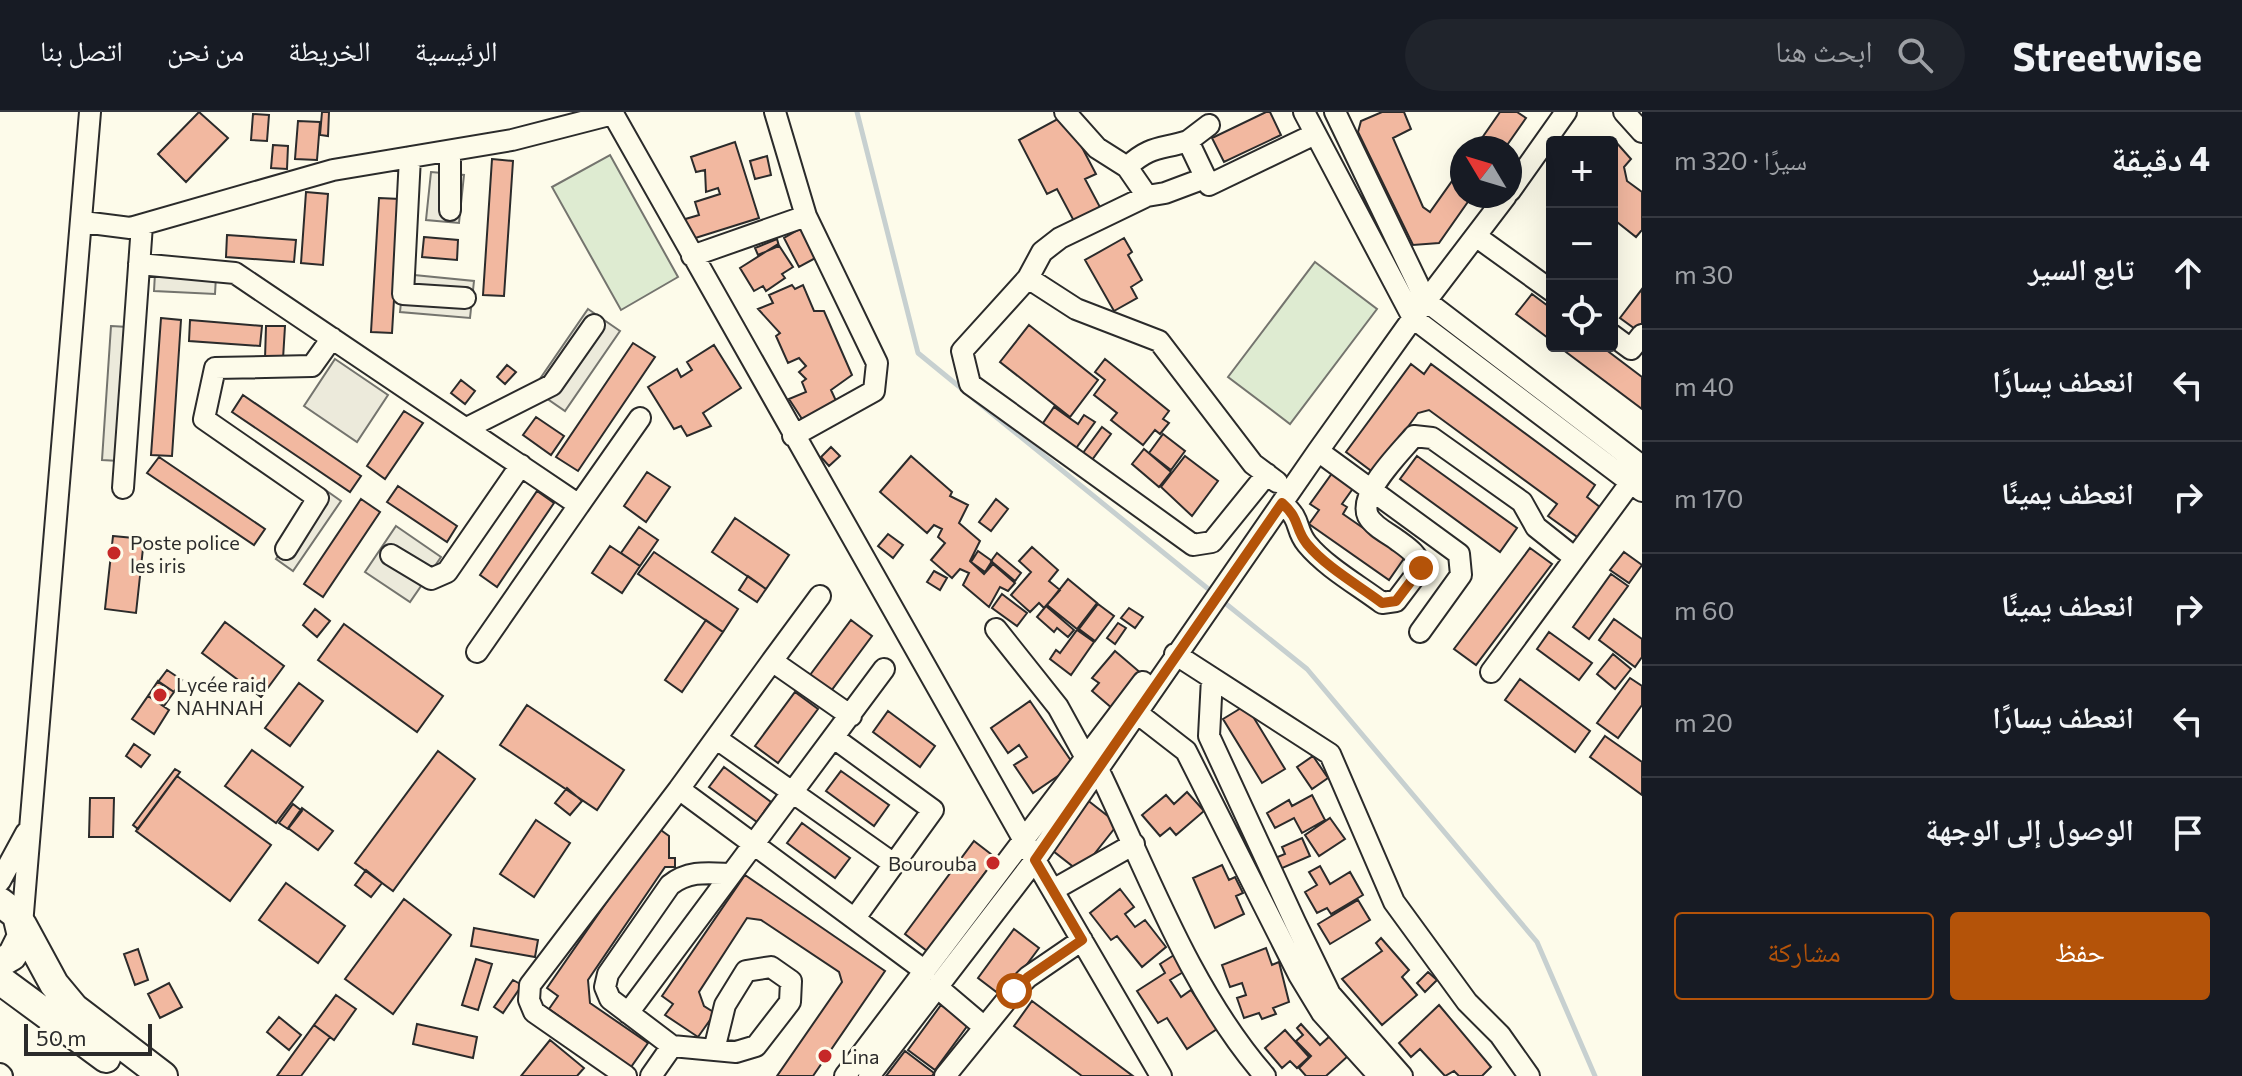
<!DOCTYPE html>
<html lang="ar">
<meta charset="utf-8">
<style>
body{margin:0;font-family:Commissioner,"Noto Naskh Arabic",sans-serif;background:#20242c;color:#f1f3f6;direction:rtl}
.controls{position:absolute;right:24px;top:24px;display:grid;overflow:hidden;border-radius:8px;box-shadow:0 8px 32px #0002}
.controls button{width:72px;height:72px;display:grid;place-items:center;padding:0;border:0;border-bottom:2px solid #363941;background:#171b24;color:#f1f3f6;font:40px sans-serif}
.compass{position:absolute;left:1450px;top:24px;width:72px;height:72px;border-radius:50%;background:#171b24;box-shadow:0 8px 32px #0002;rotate:308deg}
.scale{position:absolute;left:24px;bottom:20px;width:128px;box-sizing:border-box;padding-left:8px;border:4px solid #2b2b2b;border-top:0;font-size:22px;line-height:28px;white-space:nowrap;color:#2b2b2b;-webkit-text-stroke:6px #fdfbea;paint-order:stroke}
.stop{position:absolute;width:24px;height:24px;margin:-18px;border:6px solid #b45309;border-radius:50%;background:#fff}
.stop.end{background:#b45309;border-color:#fff;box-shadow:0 2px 8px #0008}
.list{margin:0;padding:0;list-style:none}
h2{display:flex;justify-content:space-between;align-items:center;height:104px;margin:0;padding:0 32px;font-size:34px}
h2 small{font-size:26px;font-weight:400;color:#9ea1a6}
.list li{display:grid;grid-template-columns:52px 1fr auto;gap:24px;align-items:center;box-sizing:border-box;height:112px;padding:0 32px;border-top:2px solid #363941}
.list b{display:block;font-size:30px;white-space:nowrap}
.list em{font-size:26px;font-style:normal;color:#9ea1a6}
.actions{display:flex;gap:16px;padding:24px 32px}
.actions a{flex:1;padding:18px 0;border:2px solid #b45309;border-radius:8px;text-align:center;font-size:28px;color:#b45309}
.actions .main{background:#b45309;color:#fff}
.icon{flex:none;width:44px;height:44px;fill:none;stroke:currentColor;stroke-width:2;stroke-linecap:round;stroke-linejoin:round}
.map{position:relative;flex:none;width:1642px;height:964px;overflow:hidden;direction:ltr}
header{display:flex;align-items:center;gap:48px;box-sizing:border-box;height:112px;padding:0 40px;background:#171b24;border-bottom:2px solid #363941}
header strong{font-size:38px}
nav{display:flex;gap:44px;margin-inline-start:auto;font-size:28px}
.search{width:560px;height:72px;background:#20242c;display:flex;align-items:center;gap:20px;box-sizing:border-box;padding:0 28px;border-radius:44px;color:#9ea1a6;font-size:30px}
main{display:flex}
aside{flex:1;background:#171b24}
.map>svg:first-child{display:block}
.green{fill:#deebd1;stroke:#74746e;stroke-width:2}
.parking{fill:#eceadb;stroke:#74746e;stroke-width:2}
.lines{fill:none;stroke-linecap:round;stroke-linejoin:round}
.stream{stroke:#c7d0d0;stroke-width:5}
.building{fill:#f2b8a0;stroke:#2b2b2b;stroke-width:2}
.minor-casing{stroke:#2b2b2b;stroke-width:24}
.highway-casing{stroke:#2b2b2b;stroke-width:32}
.minor{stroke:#fdfbea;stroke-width:20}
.highway{stroke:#fdfbea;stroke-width:28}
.route{stroke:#b45309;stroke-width:10}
.poi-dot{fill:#c62828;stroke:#fdfbea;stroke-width:3}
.labels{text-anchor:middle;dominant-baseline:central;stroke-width:6;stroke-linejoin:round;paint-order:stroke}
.poi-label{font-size:20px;fill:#2b2b2b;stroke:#fdfbea;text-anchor:start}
</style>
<header>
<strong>Streetwise</strong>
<div class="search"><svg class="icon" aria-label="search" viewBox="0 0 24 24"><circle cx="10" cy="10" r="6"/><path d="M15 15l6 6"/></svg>ابحث هنا</div>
<nav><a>الرئيسية</a><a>الخريطة</a><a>من نحن</a><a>اتصل بنا</a></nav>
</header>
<main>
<aside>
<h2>4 دقيقة<small>سيرًا · 320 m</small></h2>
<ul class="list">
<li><svg class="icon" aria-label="ahead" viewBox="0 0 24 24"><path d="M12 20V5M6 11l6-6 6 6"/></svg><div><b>تابع السير</b></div><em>30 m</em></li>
<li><svg class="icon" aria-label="left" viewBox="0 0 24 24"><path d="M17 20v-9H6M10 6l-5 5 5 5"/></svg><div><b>انعطف يسارًا</b></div><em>40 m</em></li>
<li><svg class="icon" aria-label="right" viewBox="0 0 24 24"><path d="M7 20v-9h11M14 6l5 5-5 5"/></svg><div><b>انعطف يمينًا</b></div><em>170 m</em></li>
<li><svg class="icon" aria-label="right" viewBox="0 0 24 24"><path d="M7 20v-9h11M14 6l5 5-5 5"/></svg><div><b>انعطف يمينًا</b></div><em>60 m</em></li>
<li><svg class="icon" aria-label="left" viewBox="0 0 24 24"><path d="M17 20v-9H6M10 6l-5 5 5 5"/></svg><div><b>انعطف يسارًا</b></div><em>20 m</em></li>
<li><svg class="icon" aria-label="arrive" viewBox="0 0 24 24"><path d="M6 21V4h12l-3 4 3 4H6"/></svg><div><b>الوصول إلى الوجهة</b></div></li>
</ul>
<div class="actions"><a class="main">حفظ</a><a>مشاركة</a></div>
</aside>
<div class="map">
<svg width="1642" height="964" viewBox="0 0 1642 964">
<rect width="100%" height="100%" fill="#fdfbea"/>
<path class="green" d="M610,43L678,165L621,198L552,75Z
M1315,150L1377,197L1290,312L1228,265Z"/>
<path class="parking" d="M431,60L464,63L459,111L426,108Z
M155,161L216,164L215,182L154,179Z
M404,162L474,169L470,206L400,200Z
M588,197L620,219L565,299L533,277Z
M111,214L128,215L119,349L102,348Z
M335,247L388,283L357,330L304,294Z
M324,377L341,389L293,459L276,447Z
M396,414L441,445L410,490L365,460Z"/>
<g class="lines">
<path class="stream" d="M857,0L918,241L967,281
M974,287L1212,480
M1220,487L1307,557L1537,830L1595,964"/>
</g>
<path class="building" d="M199,0L228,26L186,70L158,42Z
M322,0H329L328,24L320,23Z
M1266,0H1270L1281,23L1224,50L1212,26Z
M1382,0H1404L1411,17L1393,26L1423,95L1430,100L1462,55V84H1472L1439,131L1413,133L1358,20L1361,9Z
M1500,0H1517L1526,6L1505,36H1475Z
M253,2L269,3L267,29L251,28Z
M1065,3L1096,62L1085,67L1101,97L1075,111L1057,77L1047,82L1019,28Z
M298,9L320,10L317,48L295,47Z
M1604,27L1615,29L1631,47L1624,55L1627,69L1642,80V118L1636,125L1612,106V30H1598Z
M735,30L759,106L689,128L682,108L699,103L695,90L720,82L718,76L706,80L705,58L696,60L691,45Z
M273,33L288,34L287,57L271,56Z
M767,44L771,63L755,67L750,49Z
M492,47L513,49L504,184L483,183Z
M306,80L328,82L323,153L301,151Z
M379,86L400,87L392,221L371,220Z
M805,114L821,143L799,155L784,126Z
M227,123L296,128L294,150L226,145Z
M424,125L458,128L457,148L422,145Z
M1124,126L1132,140L1128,143L1142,168L1131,175L1137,186L1114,199L1085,148Z
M777,127L779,134L758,143L755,136Z
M778,132L793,155L782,162L785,166L766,179L763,174L754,179L740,156Z
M792,173L795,177L803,173L814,199H824L852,263L831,278L837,291L802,307L789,287L806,280L802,270L806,267L799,260L806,254L799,246L788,251L776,224L780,221L758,197L773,191L769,183Z
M1642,177V222L1620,206Z
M1532,182L1552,197V229L1516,202Z
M161,206L181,208L172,344L151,343Z
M190,208L262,214L260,234L189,229Z
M1029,213L1098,268L1070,305L1000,250Z
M266,214H285L283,247H265Z
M633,231L655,245L578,359L556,345Z
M714,233L741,276L703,301L711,314L687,324L681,314L674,317L648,275L677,257L681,265L692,258L687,250Z
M1558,234H1601L1642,265V297Z
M1105,247L1169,299L1163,307L1169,311L1160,322L1155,318L1143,333L1111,308L1117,301L1094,283L1105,268L1095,260Z
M1411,252L1424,262L1431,252L1595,373L1587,385L1605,399L1583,429L1548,404L1557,392L1429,298L1418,301L1374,361L1346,340Z
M507,253L516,260L505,272L497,265Z
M461,268L475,279L465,292L451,281Z
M243,283L361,364L350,380L232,300Z
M1054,295L1078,312L1084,303L1095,310L1074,339L1041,314Z
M404,299L423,311L385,367L367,354Z
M536,305L564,324L551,343L523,323Z
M1102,315L1111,322L1089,352L1080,345Z
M1163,322L1185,339L1171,358L1149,341Z
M831,335L840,344L829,354L821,345Z
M1144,337L1171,360L1159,375L1132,352Z
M911,344L952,380L950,384L968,393L959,411L980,429L970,449L984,462L993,452L1015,471L1008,479L1000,475L989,495L963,473L969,461L960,457L952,466L931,448L945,431L938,425L942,417L934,413L927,421L880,380Z
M1185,344L1218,369L1192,404L1161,375Z
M1417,344L1517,416L1500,440L1400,367Z
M159,345L265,417L254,433L147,361Z
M647,360L670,375L646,410L624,394Z
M1333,360L1354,375L1342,392L1347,395L1343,402L1405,445L1389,468L1309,412L1319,398L1310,392Z
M398,374L457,414L447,430L387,390Z
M537,379L554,391L497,475L480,463Z
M361,387L380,400L323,485L304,472Z
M996,387L1008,397L991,419L979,410Z
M735,406L789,443L766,477L712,440Z
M639,415L658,428L640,454L621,441Z
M888,422L903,433L893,446L878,434Z
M113,424L144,427L136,501L105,497Z
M610,434L640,454L622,481L592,461Z
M1032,435L1058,458L1049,469L1060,478L1044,496L1039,491L1030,500L1011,483L1031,460L1019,449Z
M1530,436L1552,452L1476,553L1454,537Z
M978,439L992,449L985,460L971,450Z
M654,440L738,497L723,520L638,462Z
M1624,440L1642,453L1629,471L1610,458Z
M997,441L1021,461L1015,469L991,449Z
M934,459L947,466L940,478L927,470Z
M1611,462L1628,474L1589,527L1573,515Z
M748,464L766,477L757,490L739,478Z
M1068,467L1097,491L1077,517L1047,493Z
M1002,482L1027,501L1017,514L992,496Z
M1098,492L1114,504L1095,529L1079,517Z
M1046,494L1074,518L1068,525L1057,516L1054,520L1037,505Z
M1129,496L1143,505L1135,516L1121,506Z
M315,497L330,509L317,525L303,513Z
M1614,507L1642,527V545L1635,555L1599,528Z
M706,508L723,520L682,580L665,568Z
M851,508L872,524L831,579L810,563Z
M225,510L284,554L261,585L202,541Z
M1118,511L1126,516L1115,532L1107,526Z
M344,512L443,584L417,620L318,548Z
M1077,518L1094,530L1071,563L1050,547L1056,538L1060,541Z
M1549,520L1592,551L1579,568L1537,537Z
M1115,539L1142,562L1113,597L1092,579L1099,571L1092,566Z
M1613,542L1631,557L1615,577L1597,562Z
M167,558L182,568L174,580L158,570Z
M1630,566L1642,574V593L1618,626L1597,611Z
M1520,567L1590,619L1575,640L1505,588Z
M158,569L174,580L164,594L148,584Z
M299,571L323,589L290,634L265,616Z
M795,580L818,597L778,651L755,634Z
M148,584L169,598L154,622L132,607Z
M1030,589L1074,653L1033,681L1014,653L1027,645L1019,633L1008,641L991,616Z
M527,593L624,658L597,698L500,633Z
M1246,593L1285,657L1262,671L1223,607Z
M888,599L935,634L920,655L873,620Z
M1605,624L1642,650V683L1590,645Z
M134,632L150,643L141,655L126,644Z
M252,638L303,675L276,711L225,674Z
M438,639L475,667L393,779L355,751Z
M1313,644L1328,666L1312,677L1297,655Z
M724,655L771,690L757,710L709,675Z
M175,657L180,660L138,717L133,713Z
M841,659L889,693L874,714L826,679Z
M177,664L271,733L230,789L136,719Z
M567,676L582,689L570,703L555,691Z
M1187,680L1204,699L1176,723L1170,716L1160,724L1142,703L1166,683L1174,692Z
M1312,683L1325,708L1302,721L1294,706L1275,716L1267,701L1289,688L1292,694Z
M90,686H114L113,725H89Z
M1086,687L1118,712L1080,760L1048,735Z
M293,692L302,699L288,717L279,711Z
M302,696L333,719L318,738L288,716Z
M1330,706L1345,727L1319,744L1305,723Z
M536,708L570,731L534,785L500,762Z
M802,711L850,746L835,766L787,731Z
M658,716L669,724V746H675V755H665L588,868L590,891L648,931L631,955L549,897L558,884L547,876Z
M1302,726L1310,744L1280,757L1275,746L1285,742L1282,735Z
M974,729L996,746L927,839L905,822Z
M1222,753L1229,768L1235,765L1243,781L1236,784L1244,802L1215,816L1193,766Z
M1320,754L1330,772L1350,760L1363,783L1331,802L1327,796L1317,801L1305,780L1317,773L1309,760Z
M366,758L382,771L371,785L355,773Z
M745,763L885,859L813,964H777L842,870L839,860L761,808L747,806L699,880L704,894L715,901L698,925L665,903L673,892L662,884Z
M286,771L345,814L318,851L259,808Z
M1120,777L1134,795L1125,802L1135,815L1145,808L1166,835L1142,855L1117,824L1111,828L1090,801Z
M404,787L451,823L393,902L345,867Z
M1358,788L1370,808L1330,832L1318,812Z
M474,816L538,828L535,845L471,834Z
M1014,817L1039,836L1003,885L978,866Z
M1381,826L1409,858L1402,865L1417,883L1382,913L1342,867L1382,839L1376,831Z
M1266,836L1272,853L1279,850L1289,890L1273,896L1276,902L1262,907L1259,901L1244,906L1237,886L1246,883L1242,871L1230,875L1222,853Z
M138,837L148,868L135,873L124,842Z
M1174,843L1185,859L1170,868L1181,885L1191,878L1217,917L1187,937L1167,906L1158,911L1137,879L1165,861L1160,852Z
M476,847L492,852L478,898L462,893Z
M1428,860L1437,868L1425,880L1417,871Z
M513,868L522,873L503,901L494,895Z
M169,871L182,895L160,906L148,882Z
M336,883L356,897L334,928L314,913Z
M1032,889L1133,964H1082L1014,914Z
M941,893L968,913L935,958L908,938Z
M1439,893L1491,955L1482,964H1459L1454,959L1445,964L1420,937L1411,945L1399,931Z
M279,905L301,923L289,938L267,920Z
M417,912L477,925L473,946L413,932Z
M1301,912L1320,933L1330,924L1348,944L1326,964H1306L1299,956L1311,944L1296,929L1303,923L1297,916Z
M314,913L330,925L301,964H277Z
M1285,918L1309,945L1297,956L1290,949L1282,956L1265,936Z
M550,928L584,956L577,964H521Z
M905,939L934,961L932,964H886Z"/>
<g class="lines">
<defs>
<path id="minor" d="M612,0L1035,748L1161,964
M775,0L806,104L877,251L874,279L793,324
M1065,0L1097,36L1127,55L1147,84L1165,81L1205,66
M1304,0L1413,206L1642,379
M1335,0L1426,189L1642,354
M1624,0L1642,20
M1209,13L1188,29L1209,73L1315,22
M450,40V98
M410,45L403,182L465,186
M1127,55C1151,33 1160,38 1188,29
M1510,79L1566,0
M1147,84L1060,126L1042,140L1028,166L962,239L970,272L1193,433L1212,430L1267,362
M83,110L130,116L333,58L512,28L613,2
M1477,125L1552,179
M692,144L806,104
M139,152L235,161L579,393L477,540
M1028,166L1076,197L1159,229L1253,352L1277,370
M1612,223L1631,237L1642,223
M467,316L552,273L594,213
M1318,339L1459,442L1461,463L1420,520
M123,376L142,113
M1282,391C1303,409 1294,416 1307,432C1326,455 1358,473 1382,491L1396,489L1421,456C1418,442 1408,436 1397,428C1389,422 1373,414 1368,404C1358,381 1400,341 1414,324L1432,326L1522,390L1536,415L1575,446
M579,393L640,306
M286,437L318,386L204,307L215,256L312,254L332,226
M391,443L431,467L447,460L521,353
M996,517L1058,595L1086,646
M1175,542L1330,642L1394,790L1467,890L1500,923L1529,964
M772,549L820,484
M1491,560L1637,362
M1212,566L1209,624L1295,810L1330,882L1402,964
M1137,601L1186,639L1299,863L1322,901L1379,964
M834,626L933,698L855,806
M717,627L894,752
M1099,659C1148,761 1190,878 1265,964
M679,677L772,549L851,604
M0,769L26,721
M1053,778L1134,732
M22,813L90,0
M937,875L983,914
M628,901L884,557
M714,938L725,893L746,859L771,855L791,869L790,890L756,934L736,940L672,934L610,887L605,875L608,862L670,773C689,758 708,761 731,762
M0,962L2,964
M626,964L534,900L529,888L530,873L679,677L925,859
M651,964L672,934
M845,964L1143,570
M869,964L1035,748L1318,339L1413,206L1506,84
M945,964L1014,879L1028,865L1082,828"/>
<path id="highway" d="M0,790L17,803L22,824L12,844L0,851
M22,813L54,872L74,896L163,964
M0,868L106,946"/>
</defs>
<use href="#minor" class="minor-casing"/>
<use href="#highway" class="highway-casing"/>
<use href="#minor" class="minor"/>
<use href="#highway" class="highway"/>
</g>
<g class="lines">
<path class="route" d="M1014,879L1028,865L1082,828L1035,748L1282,391C1301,408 1294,416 1307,432C1326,455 1358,473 1382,491L1396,489L1421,456"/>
</g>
<g class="poi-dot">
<circle cx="114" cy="441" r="8"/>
<circle cx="160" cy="583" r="8"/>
<circle cx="993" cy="751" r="8"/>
<circle cx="825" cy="944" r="8"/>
</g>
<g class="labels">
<g class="poi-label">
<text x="130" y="430">Poste police<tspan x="130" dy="23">les iris</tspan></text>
<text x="176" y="572">Lycée raid<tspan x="176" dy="23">NAHNAH</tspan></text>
<text x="977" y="751" text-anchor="end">Bourouba</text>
<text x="841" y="944">Lina</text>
</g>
</g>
</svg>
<div class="controls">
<button>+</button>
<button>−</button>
<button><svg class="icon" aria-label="locate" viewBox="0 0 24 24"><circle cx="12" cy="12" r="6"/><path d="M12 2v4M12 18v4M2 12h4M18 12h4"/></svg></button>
</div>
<svg class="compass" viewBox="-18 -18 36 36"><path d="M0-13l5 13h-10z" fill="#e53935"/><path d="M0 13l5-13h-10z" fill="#9ea1a6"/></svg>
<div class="scale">50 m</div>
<div class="stop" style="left:1014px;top:879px"></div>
<div class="stop end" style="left:1421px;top:456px"></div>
</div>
</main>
